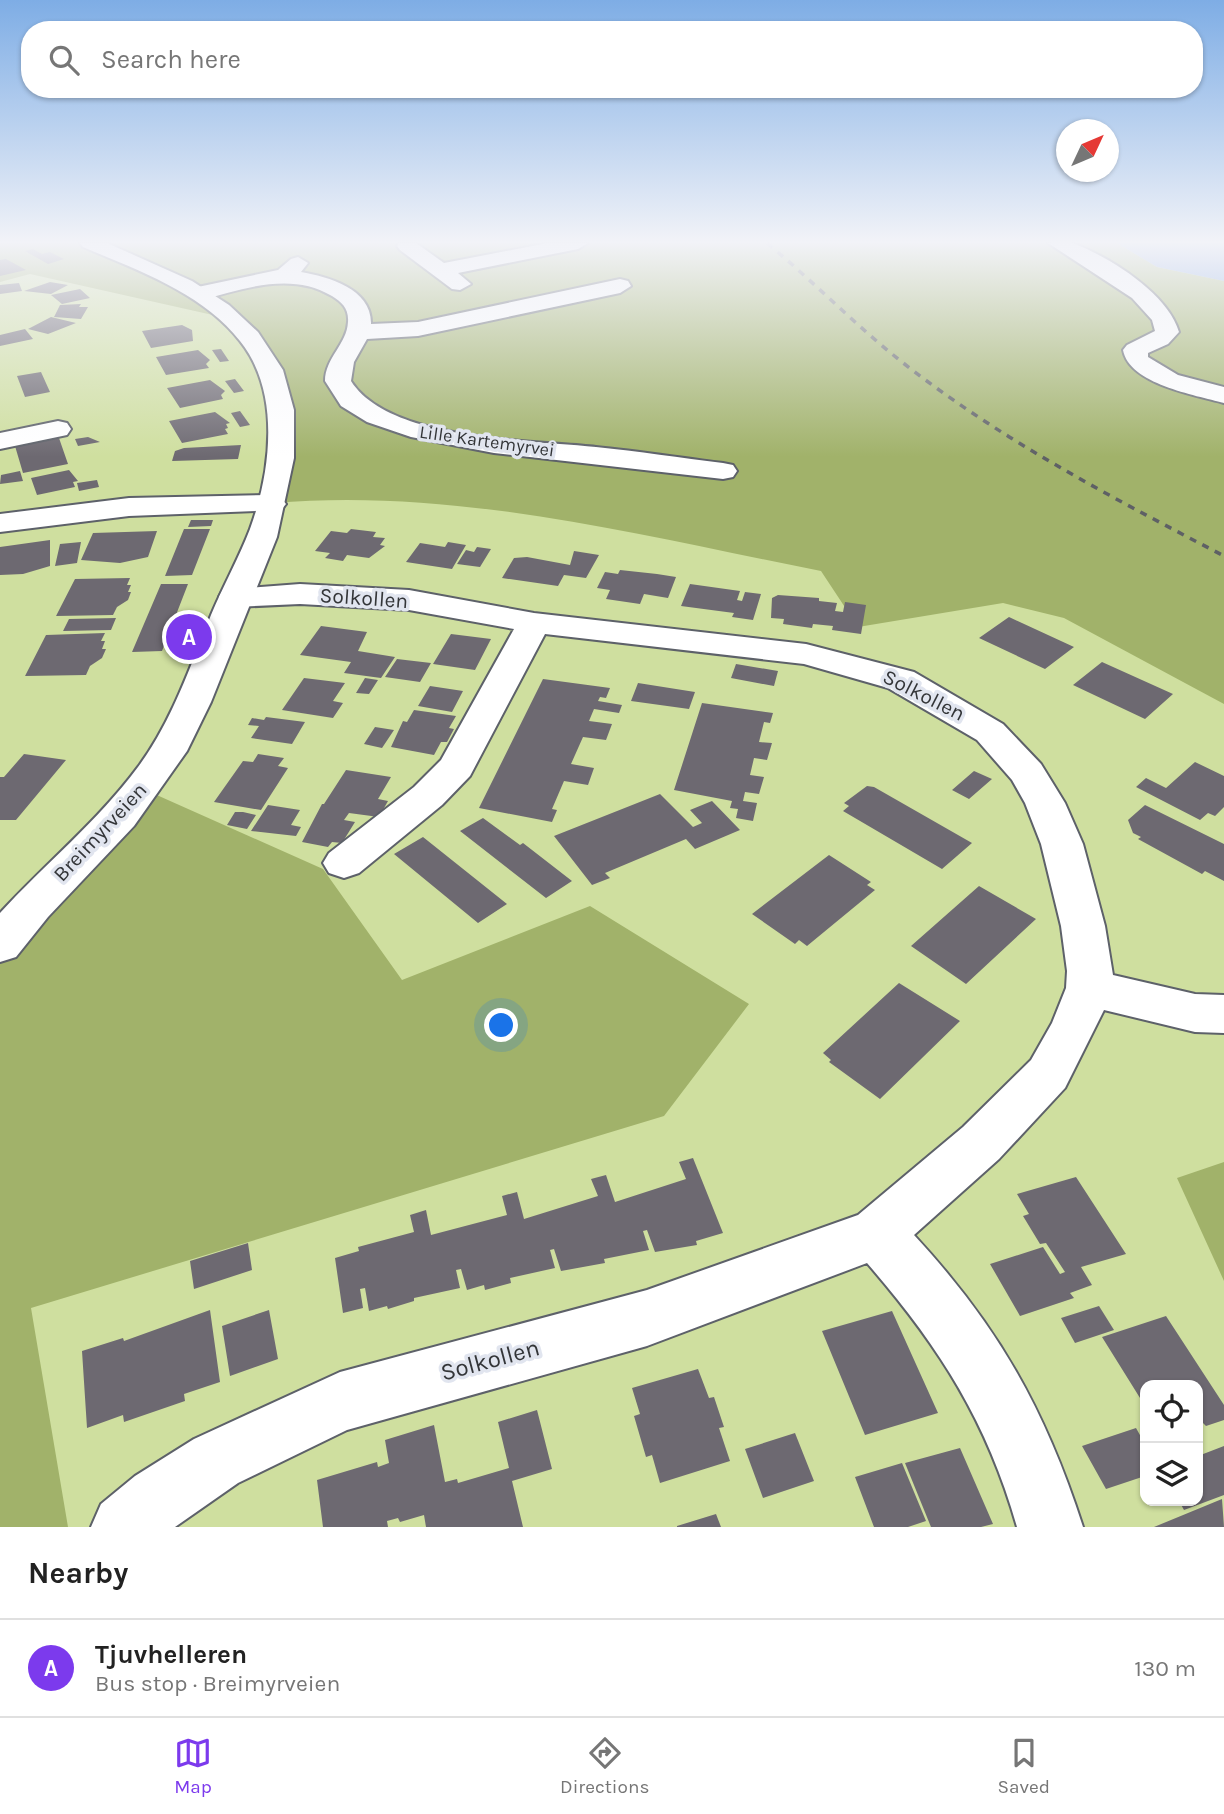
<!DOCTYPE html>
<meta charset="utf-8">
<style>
body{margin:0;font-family:Karla,sans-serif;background:#f2f2f2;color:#222}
.controls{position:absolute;right:21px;bottom:21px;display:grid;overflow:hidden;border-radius:14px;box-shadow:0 2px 5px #0004}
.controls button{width:63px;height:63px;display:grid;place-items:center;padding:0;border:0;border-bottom:2px solid #e0e0e0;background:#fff;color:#222;font:35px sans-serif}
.compass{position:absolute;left:1056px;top:119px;width:63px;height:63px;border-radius:50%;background:#fff;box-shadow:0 2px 5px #0004;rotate:46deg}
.you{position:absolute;left:502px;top:1026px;width:24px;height:24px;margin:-18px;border:5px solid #fff;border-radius:50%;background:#1a73e8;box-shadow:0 0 0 10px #1a73e833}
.badge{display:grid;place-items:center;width:46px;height:46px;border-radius:50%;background:#7c3aed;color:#fff;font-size:23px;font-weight:700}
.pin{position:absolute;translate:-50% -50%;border:4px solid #fff;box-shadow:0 2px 7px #0006}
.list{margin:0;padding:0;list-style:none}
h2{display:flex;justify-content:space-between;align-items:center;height:91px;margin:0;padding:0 28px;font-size:30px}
h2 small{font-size:23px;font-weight:400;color:#767676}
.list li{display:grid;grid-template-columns:46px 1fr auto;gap:21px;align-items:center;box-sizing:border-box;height:98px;padding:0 28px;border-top:2px solid #e0e0e0}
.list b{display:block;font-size:26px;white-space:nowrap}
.list p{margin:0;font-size:23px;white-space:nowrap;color:#767676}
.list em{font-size:23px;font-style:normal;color:#767676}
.icon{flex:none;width:38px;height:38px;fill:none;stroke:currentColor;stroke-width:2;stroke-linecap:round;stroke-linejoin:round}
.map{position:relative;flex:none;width:1224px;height:1527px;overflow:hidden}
.search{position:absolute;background:#fff;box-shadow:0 2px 5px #0004;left:21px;right:21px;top:21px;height:77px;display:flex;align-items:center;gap:18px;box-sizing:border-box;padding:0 24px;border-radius:28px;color:#767676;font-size:26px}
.sheet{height:189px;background:#fff}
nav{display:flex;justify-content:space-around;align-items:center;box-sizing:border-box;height:98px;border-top:2px solid #e0e0e0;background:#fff;font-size:19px;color:#767676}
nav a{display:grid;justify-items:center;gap:4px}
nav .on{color:#7c3aed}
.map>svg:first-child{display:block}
.green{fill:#cfdf9f;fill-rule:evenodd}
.forest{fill:#a1b26a}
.water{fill:#7fa3e0}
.building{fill:#6d6971}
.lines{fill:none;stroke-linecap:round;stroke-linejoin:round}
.minor-casing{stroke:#5d6169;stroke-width:4}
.tertiary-casing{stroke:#5d6169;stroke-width:4}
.minor{fill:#fff;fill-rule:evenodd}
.tertiary{fill:#fff;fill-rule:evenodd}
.rail{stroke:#5e6065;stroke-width:3.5;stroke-dasharray:7 7;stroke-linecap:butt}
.labels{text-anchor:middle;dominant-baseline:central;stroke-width:7;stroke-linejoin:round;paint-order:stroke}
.far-street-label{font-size:18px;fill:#333538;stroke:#e1e5ef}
.street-label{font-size:21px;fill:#333538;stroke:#e1e5ef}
.near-street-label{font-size:24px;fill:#333538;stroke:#e1e5ef}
</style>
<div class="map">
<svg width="1224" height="1527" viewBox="0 0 1224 1527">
<rect width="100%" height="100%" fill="#e1e5ef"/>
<path class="green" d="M0,243H1224V1527H0ZM1145,1385H1198V1501H1145Z"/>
<path class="forest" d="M0,243H1117L1157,267L1224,281V704L1064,618L1003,603L858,627L821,571C642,536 457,487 273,503L281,392L235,320L30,274L0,282Z
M141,788L323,869L402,980L590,906L749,1004L664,1116L31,1308L68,1527H0V943Z
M1224,1162V1281L1177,1178Z"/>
<path class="water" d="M1117,243H1224V281L1157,267Z"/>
<path class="building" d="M33,249L42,254L50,252L64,259L48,264L25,251Z
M6,259L26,270L0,276V260Z
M50,282L68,285L51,294L24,291Z
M19,283L22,291L0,294V285Z
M80,289L90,298L62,304L51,295Z
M81,304L79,307H88L81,319L54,317L60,305Z
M51,317L76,323L48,334L28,329Z
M182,325L192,330L193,341L151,348L142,331Z
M25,329L33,339L0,346V335Z
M221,349L229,361L220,362L212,350Z
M198,350L210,360L206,364L209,368L166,375L156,357Z
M41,372L50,392L25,397L17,376Z
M235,379L244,391L234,393L225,381Z
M210,380L225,391L221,395L223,399L180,408L167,388Z
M240,411L250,425L240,427L231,413Z
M215,412L230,423L226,424L228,428L225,429L228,434L182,443L169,421Z
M88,437L100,442L78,446L75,439Z
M59,438L68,464L23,473L15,446Z
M241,445L238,459L172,461L175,451L184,448Z
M69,470L78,481L73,482L75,487L37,495L31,478Z
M20,471L23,481L0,484L1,475Z
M97,480L99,487L79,491L77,483Z
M191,520H213L211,526L188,527Z
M184,529H210L192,575L165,576Z
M351,529L376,532L373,537L385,538L380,545L385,546L369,558L347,555L343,561L325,558L330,553L315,551L331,531L347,533Z
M157,531L148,557L120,563L81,560L93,533Z
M50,540V566L23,574L0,575V547Z
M81,542L77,563L55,566L60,544Z
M448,542L466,545L452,569L406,562L420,543L445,547Z
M477,547L491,549L480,567L457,564L466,550L474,552Z
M574,551L599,555L586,578L564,575L558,586L502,578L514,558L527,557L570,565Z
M620,570L657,574L676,577L668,598L644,594L640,604L606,599L610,590L597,588L605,572L618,574Z
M130,578L127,585H131L128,592H131L128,600L117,607L113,615L56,616L75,579Z
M161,584H188L162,651L132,652Z
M690,584L740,591L737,600L742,601L745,592L761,594L753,620L732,617L734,613L681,606Z
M778,595L819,598V601L837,603L835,611L843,612L845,602L866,605L861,634L832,630L833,626L813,624L812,628L783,624L784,619L771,618L772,598Z
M1009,617L1074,647L1045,669L979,638Z
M116,618L111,630L63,631L69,619Z
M321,626L367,632L358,651L395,657L381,678L344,673L351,662L300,655Z
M105,633L101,641H105L102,649H106L102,658L90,666L86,675L25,676L46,635Z
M451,634L491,639L475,670L433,664Z
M397,659L431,663L420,682L385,677Z
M1102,662L1173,694L1145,719L1073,685Z
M736,664L778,671L774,686L731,678Z
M304,678L345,683L333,701L343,703L333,718L282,710Z
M365,678L378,680L369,694L356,693Z
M543,679L610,688L606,698L600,697L598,701L622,705L619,713L594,709L589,721L612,724L606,740L583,737L571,764L594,768L588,785L564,781L552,809L557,810L552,822L479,808Z
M638,683L695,692L689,709L631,701Z
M430,686L463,691L452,712L418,706Z
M702,703L773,713L770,723L764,722L759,742L772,743L767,760L754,758L750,775L764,777L759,794L745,792L743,801L757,803L753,821L736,818L738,809L730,808L732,801L674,790Z
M414,710L456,716L449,728L454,729L447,742H441L434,755L391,747L403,721L407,722Z
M266,717L305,722L292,744L251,738L259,726L248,725L252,718L264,720Z
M375,727L394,730L382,748L364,744Z
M24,754L66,760L16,820H0V777H4Z
M258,754L284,758L278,766L288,768L261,810L214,802L243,761L253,762Z
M1195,762L1224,776V807L1215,816L1208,813L1200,820L1136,787L1146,778L1166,788Z
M346,770L391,777L378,799L388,801L379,817L349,813L344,820L355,822L342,843L332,842L328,847L302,842L322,804H324Z
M974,771L992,779L969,799L952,790Z
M867,786L874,787L972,843L942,869L843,811L849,806L844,803Z
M660,794L693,827L702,823L690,810L712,801L740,830L695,849L686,839L605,873L610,878L592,885L554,836Z
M268,805L300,810L291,825L301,827L296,836L251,831Z
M1145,805L1224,844V881L1205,871L1202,874L1138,839L1141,837L1133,833L1128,820Z
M235,812H243L256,815L247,829L227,825Z
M483,818L520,845L523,843L572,881L546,898L460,831Z
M423,837L507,904L478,923L394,854Z
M829,855L871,882L867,885L875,890L807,946L799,940L795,944L752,914Z
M979,886L1036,919L966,984L911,946Z
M899,983L960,1021L880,1099L829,1062L831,1060L823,1053Z
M693,1158L723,1233L696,1241L697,1245L655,1252L647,1230L643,1231L649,1250L604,1259L605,1263L561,1271L554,1249L550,1250L555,1268L510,1278L511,1283L485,1290L484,1285L467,1290L461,1269L456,1270L460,1288L414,1298V1301L388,1309L387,1306L369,1311L365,1288L360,1289L363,1308L343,1313L335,1258L359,1251L358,1247L414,1232L410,1215L426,1210L431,1235L507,1215L502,1196L517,1192L524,1219L598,1196L591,1179L606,1175L615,1202L686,1179L679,1162Z
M1076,1177L1126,1254L1081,1267L1092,1285L1070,1293L1074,1298L1020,1316L990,1264L1043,1247L1060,1274L1065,1272L1046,1243L1040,1244L1023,1216L1029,1214L1017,1194Z
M248,1243L252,1270L194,1289L190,1261Z
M1099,1306L1114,1330L1075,1343L1061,1318Z
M210,1310L220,1382L184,1394L185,1401L124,1422L123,1415L87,1428L82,1351L123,1338L124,1341Z
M269,1310L278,1359L230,1376L222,1326Z
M892,1311L938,1413L865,1435L822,1331Z
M1166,1316L1224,1405V1420L1206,1426L1198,1418V1385H1145V1406L1102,1337Z
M698,1369L709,1398L714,1397L724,1427L719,1428L730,1461L660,1483L652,1455L646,1457L634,1416L640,1414L632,1388Z
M537,1410L552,1469L512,1481L523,1527H426L424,1515L400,1522L398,1518L387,1521L388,1527H323L317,1480L377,1462L378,1467L389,1463L385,1440L434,1425L445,1482L457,1479L458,1483L509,1468L498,1422Z
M1136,1428L1145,1444V1476L1106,1489L1082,1446Z
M795,1433L814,1481L763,1498L745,1449Z
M1224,1446V1495L1184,1510L1179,1501H1198V1456Z
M960,1448L993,1524L981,1527H931L905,1463Z
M902,1463L926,1521L908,1527H874L855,1477Z
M1222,1499L1224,1527H1154Z
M716,1514L721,1527H677V1526Z"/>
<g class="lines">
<defs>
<path id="minor" d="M399,243H416L444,263L548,243H588L578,249L458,273L471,284L460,290L452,289L400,250L397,246Z
M1048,243C1056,243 1068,241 1075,244C1111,258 1168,294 1179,332L1168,344L1148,353V357L1178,375L1224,387V403C1195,395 1129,384 1123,350L1127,345L1155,331L1152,320L1132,298Z
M298,257L308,263L301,272C329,277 372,289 371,324L418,322L620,279L628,281L631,286L620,293L418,336L367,339L354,362L351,381C389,441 531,440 596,447C638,451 681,458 723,463L733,465L737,471L733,477L723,479L494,453L411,437L367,422L341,406L325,381C325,358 347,344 348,322C349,309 342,302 332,296C291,271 243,289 201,300L190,293L193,288L278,270L291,259Z
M58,421L67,423L71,429L67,435L0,449V433Z
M271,495L281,498L286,504L281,510L129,516L0,532V514L129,498Z
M300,584L409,590L534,613L806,644L914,672L1003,724L1041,764L1065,803L1083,844L1105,926L1113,975L1195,994L1224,995V1033L1195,1032L1104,1010L1065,1088L999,1159L914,1235C998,1326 1045,1409 1083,1527H1017C987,1421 939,1346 867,1263L647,1346L347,1430L238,1483L175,1527H91L101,1504L135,1476L194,1439L340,1372L647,1290L858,1215L963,1127L1031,1060L1052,1023L1066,988L1067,971L1061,926L1041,844L1025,803L1012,780L977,740L888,688L804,664L545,634L470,776L442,805L359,873L344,878L329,873L323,863L329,853L414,787L441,760L514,629L409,610L300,604L235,607L223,604L219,597L223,590Z"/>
<path id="tertiary" d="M80,243H107L192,281L229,305L258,332L283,370L294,410V458L277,537L211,702L187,751L134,826L48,917L16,957L0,962V913C45,864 98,821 138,767C171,723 190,667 211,615C223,586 239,558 250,529C271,471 281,392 240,341C203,293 137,270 83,247Z"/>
</defs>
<use href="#minor" class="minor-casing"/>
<use href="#tertiary" class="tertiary-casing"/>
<use href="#minor" class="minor"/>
<use href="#tertiary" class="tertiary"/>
<path class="rail" d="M767,243C813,281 855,325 902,362C1001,440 1113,498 1224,556"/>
</g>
<linearGradient id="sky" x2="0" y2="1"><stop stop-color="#7eade5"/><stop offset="0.53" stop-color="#f2f3f8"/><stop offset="1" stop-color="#f2f3f8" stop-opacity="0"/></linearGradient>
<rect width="1224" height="457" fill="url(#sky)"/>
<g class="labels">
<g class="far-street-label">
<text transform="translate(487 441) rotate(8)">Lille Kartemyrvei</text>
</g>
<g class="street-label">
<text transform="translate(364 598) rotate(4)">Solkollen</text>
<text transform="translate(924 695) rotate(27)">Solkollen</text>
<text transform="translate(100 832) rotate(-47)">Breimyrveien</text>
</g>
<g class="near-street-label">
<text transform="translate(490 1360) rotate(-15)">Solkollen</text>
</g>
</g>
</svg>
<div class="controls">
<button><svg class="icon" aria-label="locate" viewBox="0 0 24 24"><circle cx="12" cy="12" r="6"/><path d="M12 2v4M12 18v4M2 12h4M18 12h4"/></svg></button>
<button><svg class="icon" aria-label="layers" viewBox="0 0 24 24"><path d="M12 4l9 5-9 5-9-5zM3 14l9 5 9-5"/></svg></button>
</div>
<svg class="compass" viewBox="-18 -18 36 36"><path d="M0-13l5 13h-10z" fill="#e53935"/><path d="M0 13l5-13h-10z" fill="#767676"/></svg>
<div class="you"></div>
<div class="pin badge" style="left:189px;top:637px">A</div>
<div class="search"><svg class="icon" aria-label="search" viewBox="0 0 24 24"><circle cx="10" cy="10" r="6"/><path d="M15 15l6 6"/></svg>Search here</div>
</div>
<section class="sheet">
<h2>Nearby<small></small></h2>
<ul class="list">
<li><span class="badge">A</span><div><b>Tjuvhelleren</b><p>Bus stop · Breimyrveien</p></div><em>130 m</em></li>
</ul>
</section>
<nav>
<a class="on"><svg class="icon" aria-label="map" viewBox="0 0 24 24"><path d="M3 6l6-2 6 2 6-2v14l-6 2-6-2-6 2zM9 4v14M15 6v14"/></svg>Map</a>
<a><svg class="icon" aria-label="directions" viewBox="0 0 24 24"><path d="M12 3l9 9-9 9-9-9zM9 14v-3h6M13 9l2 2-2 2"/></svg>Directions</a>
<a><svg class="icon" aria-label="saved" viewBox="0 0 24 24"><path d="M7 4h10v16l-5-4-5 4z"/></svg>Saved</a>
</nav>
